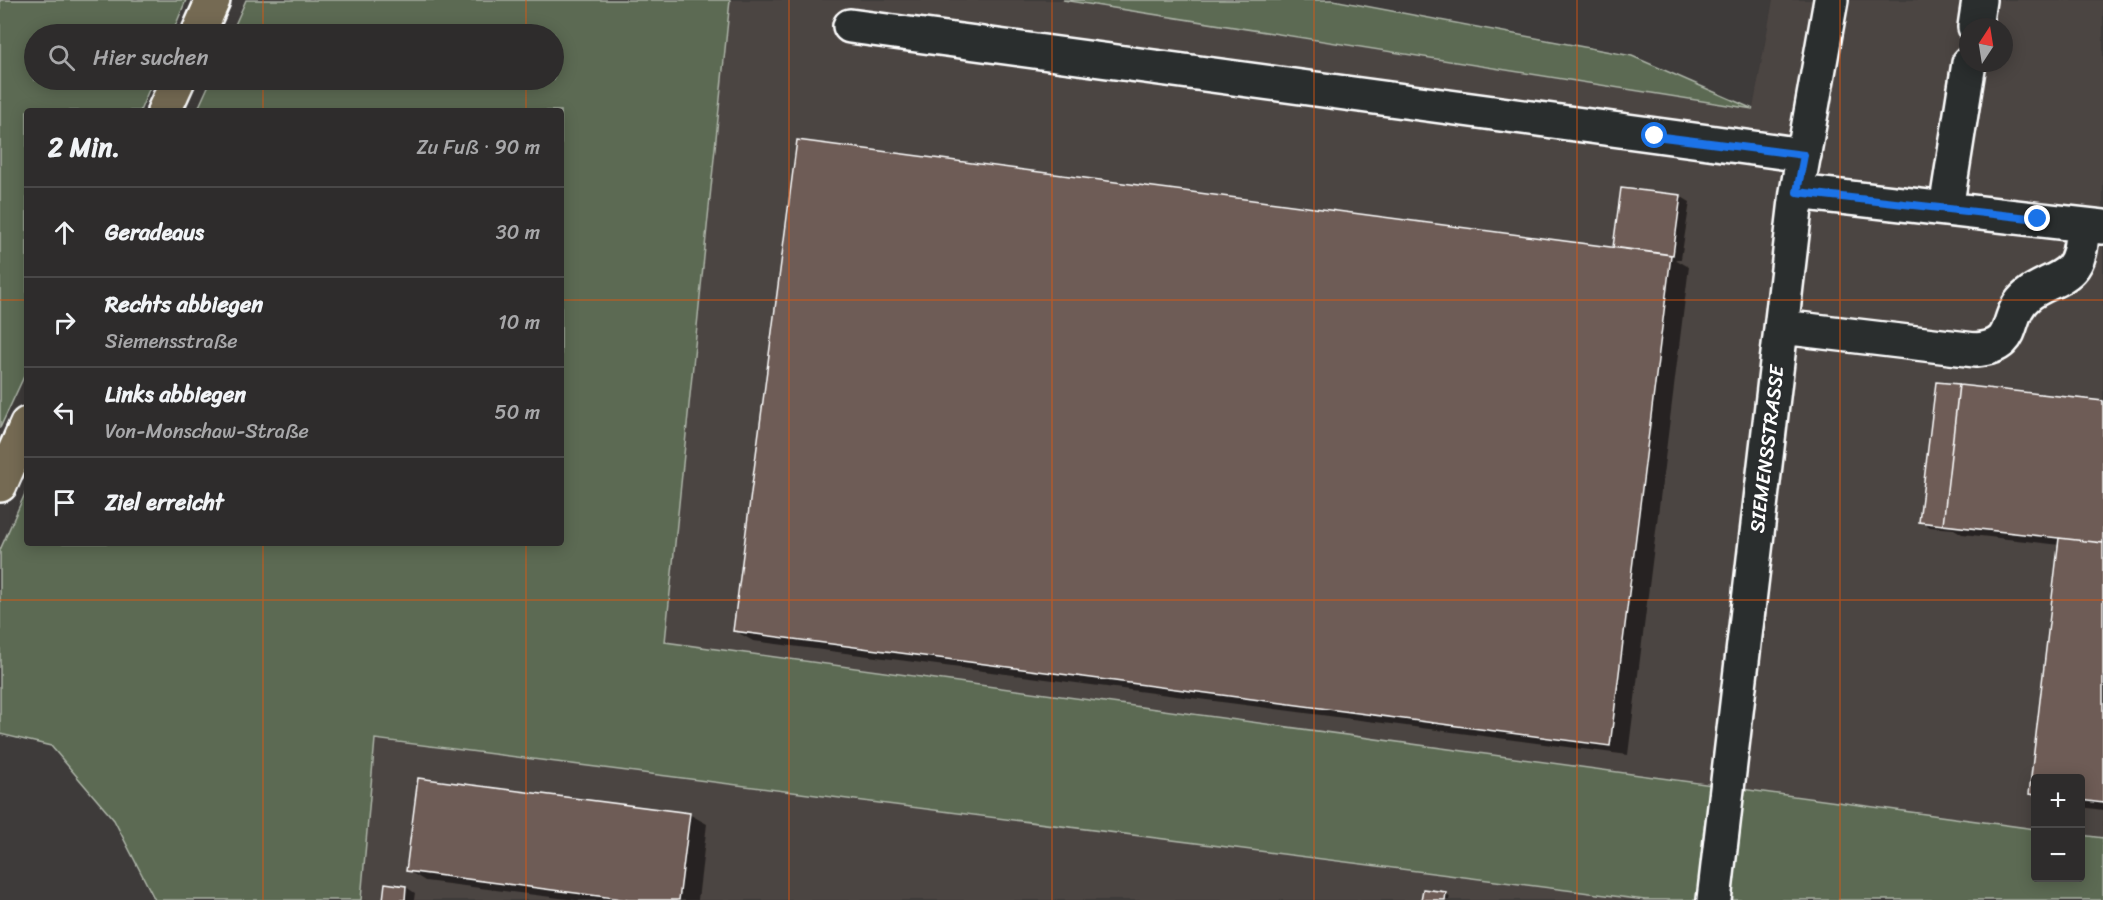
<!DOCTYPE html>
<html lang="de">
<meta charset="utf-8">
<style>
body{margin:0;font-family:Sriracha,sans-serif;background:#363434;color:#f1f3f6}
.controls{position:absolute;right:18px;bottom:18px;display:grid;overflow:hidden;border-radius:6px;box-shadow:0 3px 15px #0003}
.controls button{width:54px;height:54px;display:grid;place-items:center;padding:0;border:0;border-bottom:2px solid #494848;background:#2e2c2c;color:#f1f3f6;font:30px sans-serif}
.compass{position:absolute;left:1959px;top:18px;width:54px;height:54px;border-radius:50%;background:#2e2c2c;box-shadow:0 3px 15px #0003;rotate:12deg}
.stop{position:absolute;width:18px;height:18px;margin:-14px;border:4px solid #1a73e8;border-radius:50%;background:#fff}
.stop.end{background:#1a73e8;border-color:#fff;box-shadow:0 2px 6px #0008}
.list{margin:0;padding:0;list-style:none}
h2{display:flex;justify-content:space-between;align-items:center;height:78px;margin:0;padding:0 24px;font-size:26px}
h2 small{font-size:20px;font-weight:400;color:#a7a7a9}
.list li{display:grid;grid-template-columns:39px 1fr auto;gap:18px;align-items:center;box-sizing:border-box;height:90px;padding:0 24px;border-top:2px solid #494848}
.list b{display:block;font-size:22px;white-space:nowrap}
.list p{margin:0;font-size:20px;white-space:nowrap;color:#a7a7a9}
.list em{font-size:20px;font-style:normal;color:#a7a7a9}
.icon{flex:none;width:33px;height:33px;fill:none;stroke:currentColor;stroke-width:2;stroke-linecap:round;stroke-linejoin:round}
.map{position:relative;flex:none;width:2103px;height:900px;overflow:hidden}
.search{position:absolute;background:#2e2c2c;box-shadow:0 3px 15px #0003;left:24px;top:24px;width:540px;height:66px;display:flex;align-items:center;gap:15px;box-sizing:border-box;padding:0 21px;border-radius:33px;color:#a7a7a9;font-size:22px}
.panel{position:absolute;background:#2e2c2c;box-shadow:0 3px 15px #0003;left:24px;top:108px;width:540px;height:438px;border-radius:6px}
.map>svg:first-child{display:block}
.built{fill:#4c4542;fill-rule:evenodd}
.green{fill:#5b6a52;stroke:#adb4a8;stroke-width:1.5}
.shadow{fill:#0007}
.building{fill:#6e5c56;stroke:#fff;stroke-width:1.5}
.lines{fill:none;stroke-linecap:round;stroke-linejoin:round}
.minor-casing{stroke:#fff;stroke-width:38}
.major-casing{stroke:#fff;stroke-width:38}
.minor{stroke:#2a2d2e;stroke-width:33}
.major{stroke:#756b52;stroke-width:33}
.route{stroke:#1a73e8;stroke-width:8}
.grid{fill:none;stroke:#e8590c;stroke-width:1.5;stroke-opacity:0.55}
.labels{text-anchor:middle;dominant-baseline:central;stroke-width:5;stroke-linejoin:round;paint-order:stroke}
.street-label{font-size:20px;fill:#fff;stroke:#2a2d2e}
</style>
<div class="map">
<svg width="2103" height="900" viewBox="0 0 2103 900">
<rect width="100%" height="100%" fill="#3e3b3a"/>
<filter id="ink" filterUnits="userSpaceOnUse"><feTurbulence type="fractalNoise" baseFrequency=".0167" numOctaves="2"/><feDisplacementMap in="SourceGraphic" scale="12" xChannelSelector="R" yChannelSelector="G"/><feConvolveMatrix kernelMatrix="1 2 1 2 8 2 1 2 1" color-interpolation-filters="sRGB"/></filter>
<g filter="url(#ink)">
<path class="built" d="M730,0H1063L1753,109L1773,0H2103V900H362L374,739L664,642ZM1968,27H2004V63H1968ZM2036,778H2080V878H2036Z"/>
<path class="green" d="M0,0H186L172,34H34V80H153L140,111H27V370L0,428Z
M246,0H730L665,642L2035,829L2036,878H2080L2081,835L2103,838V900H1645L375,739L361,900H155L114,820L51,746L0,734V550L27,489V543H561V111H197L211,80H554V34H231Z
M1063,0H1333L1632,56L1753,109Z"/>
<path class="shadow" d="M1622,189L1680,196L1690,202L1681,259H1675L1689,267L1628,755L753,641L735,631L1614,249Z
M1958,386L2103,403V810L2080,807V778H2036V796L2031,793L2060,545L1962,534L1954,529L1930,527L1921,521Z
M689,814L707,824L698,900H575L425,881L407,870Z
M387,885L406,887L415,893L414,900H385Z
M1445,894L1450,896L1449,900H1423Z"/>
<path class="building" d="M797,140L1671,255L1610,746L733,631Z
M1621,188L1681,195L1673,255L1613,247Z
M1936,382L1959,384L1943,525L1919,522Z
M1959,385L2103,401V543L1943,525Z
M2059,538L2103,543V803L2080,800V778H2036V795L2029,794Z
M418,778L690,813L679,900H629L406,871Z
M385,883L406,886L405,900H383Z
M1423,889L1446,892L1445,900H1421Z"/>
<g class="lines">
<defs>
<path id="minor" d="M850,26L1804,155
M1975,27L1979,0
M1797,192L2103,227
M1946,209L1969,63
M1782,327L1975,350C2022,346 2001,317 2028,295C2040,285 2061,280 2071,269C2082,257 2081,239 2083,225
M1714,900L1797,192L1831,0"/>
<path id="major" d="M198,34L213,0
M164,111L178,80
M0,485L27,424"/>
</defs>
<use href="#minor" class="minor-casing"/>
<use href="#major" class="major-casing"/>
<use href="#minor" class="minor"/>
<use href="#major" class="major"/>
</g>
</g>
<g class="lines" filter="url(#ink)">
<path class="route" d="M1655,136L1804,155L1797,192L2038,219"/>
</g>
<path class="grid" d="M263,0V34M526,0V34M789,0V900M1052,0V900M1314,0V900M1577,0V900M1840,0V900M263,80V111M526,80V111M0,300H27M561,300H2103M263,543V900M526,543V900M0,600H2103"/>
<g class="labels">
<g class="street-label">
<text transform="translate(1767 449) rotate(-83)">SIEMENSSTRASSE</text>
</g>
</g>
</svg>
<div class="controls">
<button>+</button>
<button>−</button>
</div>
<svg class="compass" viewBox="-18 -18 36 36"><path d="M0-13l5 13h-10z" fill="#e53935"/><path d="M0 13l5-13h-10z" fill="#a7a7a9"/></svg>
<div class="stop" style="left:1655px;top:136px"></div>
<div class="stop end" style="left:2038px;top:219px"></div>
<div class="search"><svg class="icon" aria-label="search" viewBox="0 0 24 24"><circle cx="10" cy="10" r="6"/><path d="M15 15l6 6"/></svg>Hier suchen</div>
<section class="panel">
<h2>2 Min.<small>Zu Fuß · 90 m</small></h2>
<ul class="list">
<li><svg class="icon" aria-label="ahead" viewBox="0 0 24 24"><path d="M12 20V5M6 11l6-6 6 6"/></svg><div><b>Geradeaus</b></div><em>30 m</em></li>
<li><svg class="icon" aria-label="right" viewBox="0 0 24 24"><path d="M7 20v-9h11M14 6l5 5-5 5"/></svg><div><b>Rechts abbiegen</b><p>Siemensstraße</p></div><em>10 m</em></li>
<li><svg class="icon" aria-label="left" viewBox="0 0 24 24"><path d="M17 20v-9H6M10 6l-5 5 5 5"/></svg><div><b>Links abbiegen</b><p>Von-Monschaw-Straße</p></div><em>50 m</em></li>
<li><svg class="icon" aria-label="arrive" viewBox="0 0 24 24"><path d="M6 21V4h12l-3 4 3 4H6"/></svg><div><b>Ziel erreicht</b></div></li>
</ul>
</section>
</div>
